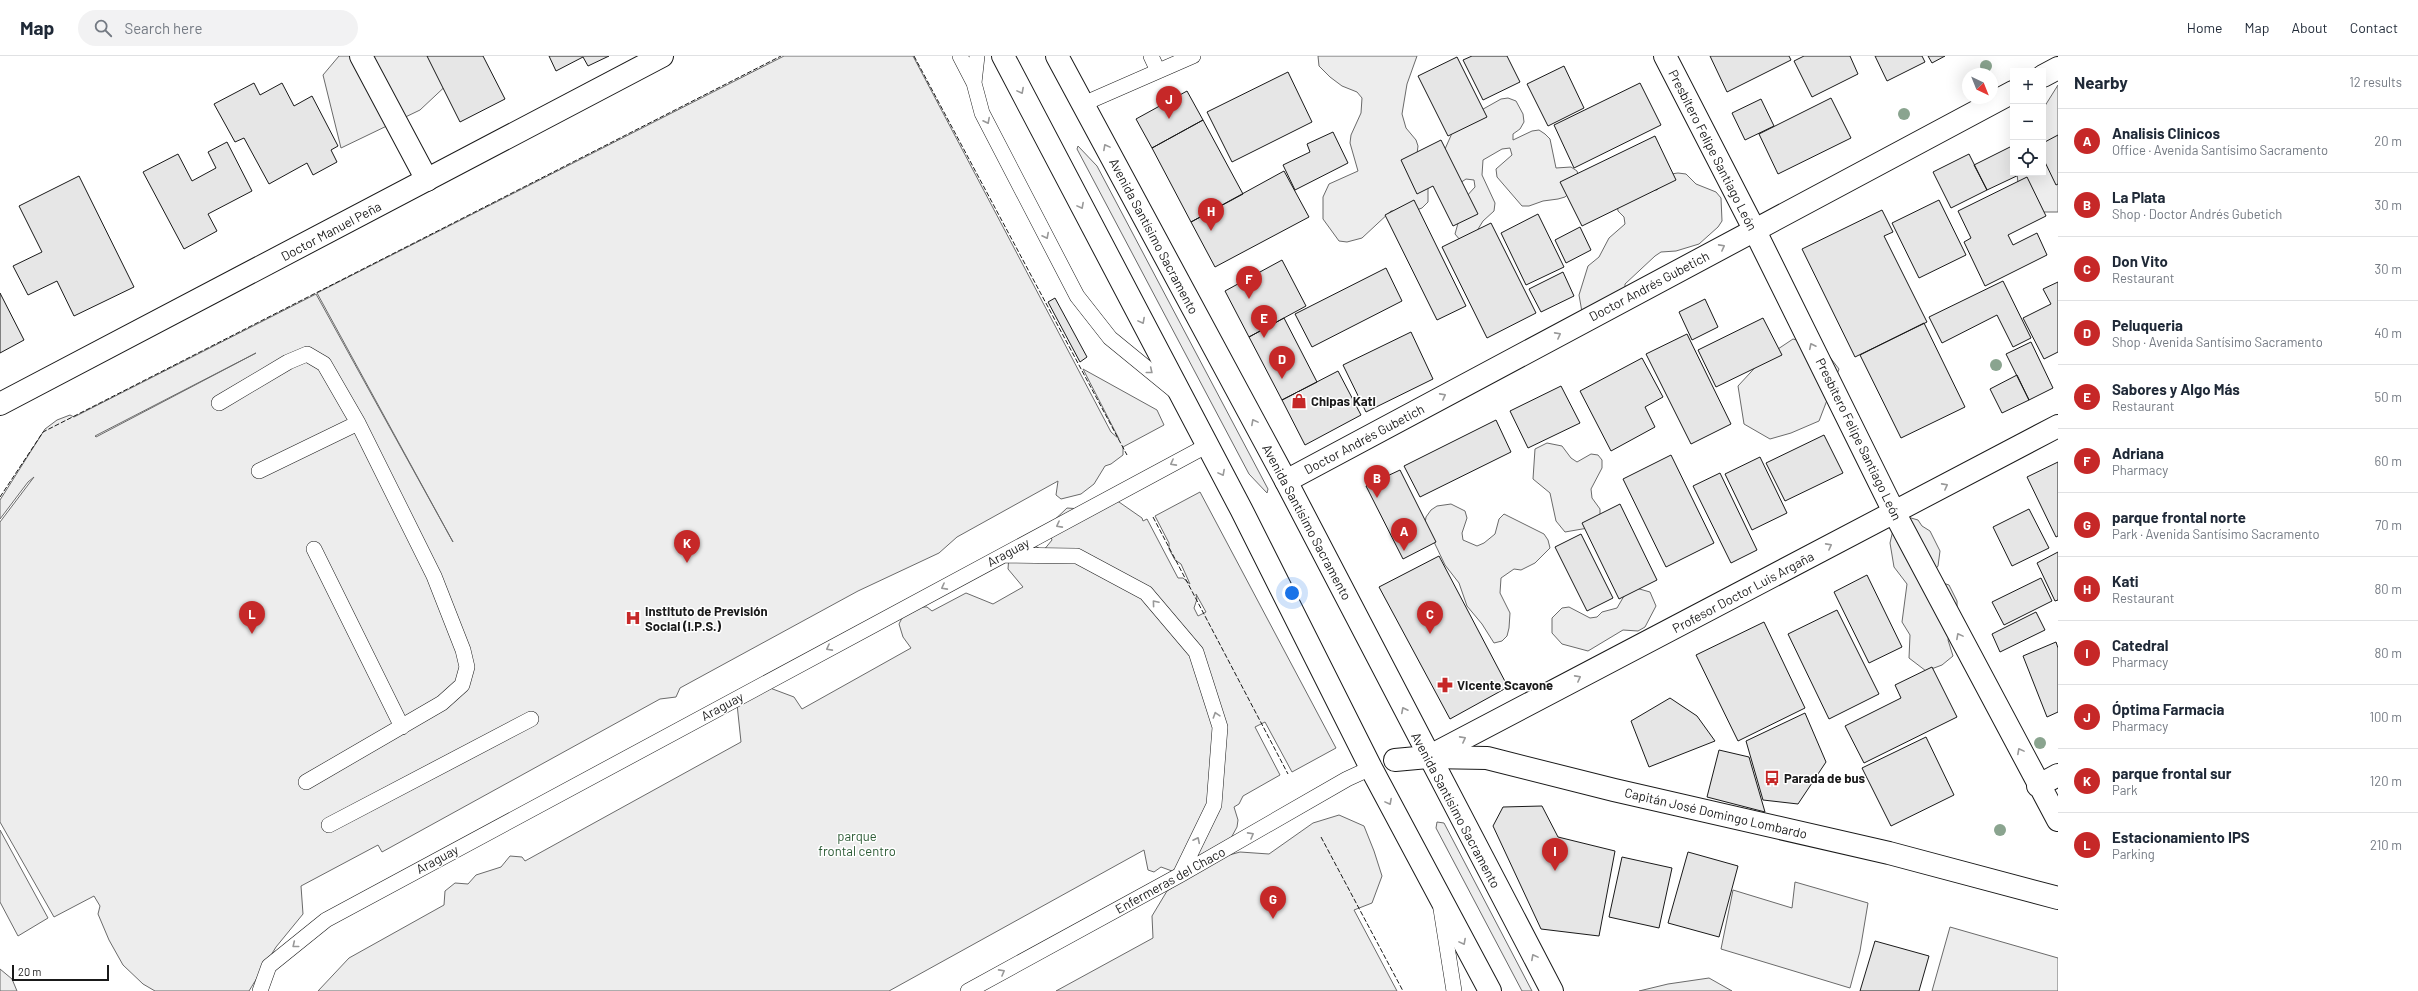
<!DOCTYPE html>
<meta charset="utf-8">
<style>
body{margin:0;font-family:Barlow,sans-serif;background:#f2f2f3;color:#1f2937}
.controls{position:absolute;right:12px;top:12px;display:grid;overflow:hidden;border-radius:0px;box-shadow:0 4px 16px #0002}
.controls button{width:36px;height:36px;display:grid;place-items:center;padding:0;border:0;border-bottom:1px solid #e0e1e3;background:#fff;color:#1f2937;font:20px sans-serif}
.compass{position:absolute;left:1962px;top:12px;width:36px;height:36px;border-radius:50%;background:#fff;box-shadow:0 4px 16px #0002;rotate:137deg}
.scale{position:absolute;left:12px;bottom:10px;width:97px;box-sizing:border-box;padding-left:4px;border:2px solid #1a1a1a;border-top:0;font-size:11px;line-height:14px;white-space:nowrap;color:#1a1a1a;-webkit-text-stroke:3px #fff;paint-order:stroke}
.you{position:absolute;left:1292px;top:537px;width:14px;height:14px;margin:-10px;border:3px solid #fff;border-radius:50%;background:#1a73e8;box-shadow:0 0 0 6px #1a73e833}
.badge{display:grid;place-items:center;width:26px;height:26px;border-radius:50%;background:#c62828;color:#fff;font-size:13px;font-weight:700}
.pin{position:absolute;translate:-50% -33px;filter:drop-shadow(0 1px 2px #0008)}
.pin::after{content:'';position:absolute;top:21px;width:14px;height:12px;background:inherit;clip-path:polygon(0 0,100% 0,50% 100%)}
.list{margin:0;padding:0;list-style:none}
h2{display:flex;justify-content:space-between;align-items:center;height:52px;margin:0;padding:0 16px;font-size:17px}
h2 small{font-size:13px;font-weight:400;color:#747a83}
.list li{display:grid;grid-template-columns:26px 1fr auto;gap:12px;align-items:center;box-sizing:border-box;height:64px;padding:0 16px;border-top:1px solid #e0e1e3}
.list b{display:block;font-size:15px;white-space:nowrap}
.list p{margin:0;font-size:13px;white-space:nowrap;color:#747a83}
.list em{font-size:13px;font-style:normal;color:#747a83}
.icon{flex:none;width:22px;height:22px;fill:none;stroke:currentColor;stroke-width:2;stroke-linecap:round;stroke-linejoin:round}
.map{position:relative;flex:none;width:2058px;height:935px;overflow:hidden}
header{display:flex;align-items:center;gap:24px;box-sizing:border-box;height:56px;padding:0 20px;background:#fff;border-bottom:1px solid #e0e1e3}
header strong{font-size:19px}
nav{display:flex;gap:22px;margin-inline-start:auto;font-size:14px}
.search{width:280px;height:36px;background:#f2f2f3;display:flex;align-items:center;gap:10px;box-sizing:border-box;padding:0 14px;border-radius:22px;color:#747a83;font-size:15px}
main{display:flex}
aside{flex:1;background:#fff}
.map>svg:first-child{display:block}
.built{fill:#ededed;stroke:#6a6a6a;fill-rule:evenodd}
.building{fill:#e6e6e6;stroke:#1a1a1a}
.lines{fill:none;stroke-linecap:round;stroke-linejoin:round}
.lane-casing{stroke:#1a1a1a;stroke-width:16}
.street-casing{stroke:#1a1a1a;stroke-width:24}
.secondary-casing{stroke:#1a1a1a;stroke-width:24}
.primary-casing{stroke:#1a1a1a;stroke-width:24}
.lane{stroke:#fff;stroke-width:15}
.street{stroke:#fff;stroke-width:22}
.secondary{stroke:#fff;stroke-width:22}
.primary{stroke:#fff;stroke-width:22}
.fence{stroke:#1a1a1a;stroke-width:1;stroke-dasharray:5 2;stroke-linecap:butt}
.tree{fill:#8aa48f}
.oneway{stroke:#989898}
.labels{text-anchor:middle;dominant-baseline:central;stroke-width:3;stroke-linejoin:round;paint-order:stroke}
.street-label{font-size:13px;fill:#1a1a1a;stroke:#fff}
.poi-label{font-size:13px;font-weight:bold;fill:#1a1a1a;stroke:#fff;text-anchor:start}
.park-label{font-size:13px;fill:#2b5a34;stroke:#fff}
</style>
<header>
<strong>Map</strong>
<div class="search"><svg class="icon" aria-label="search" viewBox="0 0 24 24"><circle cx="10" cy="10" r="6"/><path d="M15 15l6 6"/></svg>Search here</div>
<nav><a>Home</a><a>Map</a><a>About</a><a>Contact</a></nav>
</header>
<main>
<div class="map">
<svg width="2058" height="935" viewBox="0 0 2058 935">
<rect width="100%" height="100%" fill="#fff"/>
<path class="built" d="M339,0H472L468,9L420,54L341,92L323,19Z
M784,0H913L1111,376L1119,383L1083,313L1157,354L1164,369L1123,391V399L1111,408L1105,410L1094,428L1081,438L1061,443L1056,439L1058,425L957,481L939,497L858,535L680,632L676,641L660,643L382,796L378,789L301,830L303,858L276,891L249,935H155L143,928L123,909L109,884L98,858L100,850L94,840L54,861L0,766V466L34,421L28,426L0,463V444L45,373L57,364L70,359L74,361L316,238L453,486L317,237ZM256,297L96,381L95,380Z
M1318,0H1417L1407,28L1402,58L1406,72L1416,84L1418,90L1417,98L1428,131V146L1422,152L1414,155H1391L1362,182L1347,186L1339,185L1323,163V141L1329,128L1358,115L1350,87L1351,79L1361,57L1362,42L1357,36L1342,30L1330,21L1319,10Z
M2058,29V156H2043L2019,138L2017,117H2043V53Z
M1508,42L1516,45L1523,58L1524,66L1520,73L1513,78V84L1532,75L1539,74L1545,78L1550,83L1556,112L1571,111L1577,115L1579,122L1577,130L1565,141L1558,143L1543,145L1529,150H1522L1497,121L1496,113L1512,99L1510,92L1502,93L1483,104L1482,119L1495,147L1494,155L1483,165L1475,178L1460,184L1455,178L1465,142L1475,131L1474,124L1466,123L1460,127L1441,102L1453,75L1469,61L1501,43Z
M1078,90L1097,110L1268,433L1267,437L1249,418L1077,93Z
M1678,117L1686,118L1696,128L1716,136L1721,142L1722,165L1718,171L1699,188L1676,195L1661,196L1655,200L1625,228V243L1582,256L1579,239L1588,210L1599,201L1609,182L1625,168L1624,161L1618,155L1617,148L1641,133L1657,134L1671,118Z
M1793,283L1822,291L1839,313L1819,365L1791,377L1770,383L1744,368L1738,330L1763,303Z
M1547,387L1562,390L1571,402L1577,406L1591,398L1598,399L1602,404V412L1591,433L1592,442L1600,453V461L1588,472L1565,476L1556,465L1550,437L1533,423L1535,393Z
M1200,436L1336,692L1292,716L1265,666L1255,671L1280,719L1243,740L1239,748L1234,751L1238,764L1237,771L1231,782L1172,815L1161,811L1154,816L1148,814L1144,794L889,935H318L349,902L444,849L445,835L455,827L468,828L476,819L501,811L510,800L522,801L525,805L741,686L737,648L770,632L794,641L802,653L911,592L903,581L899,568L902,562L920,551H927L932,555L966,537L993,548L1023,531L1008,513L1009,499L1031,487L1043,495L1052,484L1047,471L1067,452L1081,453L1106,441L1119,446L1142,462L1143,465L1147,463L1178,522H1183L1190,528L1181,508L1175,504L1169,493V487L1155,460ZM1196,538L1206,556L1198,560L1194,552L1197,543Z
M1451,448L1465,455L1467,462L1462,477L1463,484L1477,490L1484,487L1495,478L1499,463L1504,458L1544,478L1548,484L1550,492L1535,507L1521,514L1514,513L1501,522L1500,537L1510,557L1509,572L1507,580L1502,585L1494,587L1482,568L1467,550L1459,527L1445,509L1425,467L1426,461L1431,454L1437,450Z
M1911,462L1918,464L1922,470L1930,475L1940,495L1938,510L1928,522L1949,529L1957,545V561L1950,574L1948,584L1953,600L1942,609L1926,615L1909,602L1910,579L1902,566L1907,528L1894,511L1890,487L1893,474L1902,464Z
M1636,532L1650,536L1656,550L1645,571L1638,575L1623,574L1588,595L1562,588L1552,577V562L1562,552L1569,551L1590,562L1597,561L1602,556L1617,552L1624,540Z
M1339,759L1364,770L1374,795L1382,820L1372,847L1354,854L1397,935H1056L1153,882L1152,860L1167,835L1215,803L1240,796L1269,798L1313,767Z
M1437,766L1444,767L1532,935H1522L1436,772Z
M0,774L48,862L18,880L0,846Z
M1795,826L1868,847L1860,895L1850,932L1721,893L1733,834L1792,852Z
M1950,871L2058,902V935H1932Z
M0,913L12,923L17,935H0Z
M1709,922L1732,935H1639L1668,928Z"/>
<path class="building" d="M427,0H483L505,43L460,66Z
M549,0H609L588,10L583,1L556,15Z
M1472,0H1507L1520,26L1483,44L1463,4Z
M1710,0H1789L1791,4L1727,36Z
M1804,0H1850L1858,18L1812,41L1794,5Z
M1875,0H1922L1925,6L1887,25Z
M1928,0H1945L1932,7Z
M1457,1L1487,61L1448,80L1418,20Z
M1564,10L1584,52L1548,70L1527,28Z
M1288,16L1312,66L1232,106L1207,56Z
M254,27L260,39L282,27L294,50L312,40L338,90L331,94L337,106L313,119L307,107L269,128L244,82L235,86L214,48Z
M1640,27L1661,69L1574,112L1554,69Z
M1187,35L1203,64L1152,92L1136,63Z
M1831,42L1851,82L1778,118L1759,78Z
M1761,43L1774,70L1745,84L1732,57Z
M1203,64L1243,138L1191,166L1152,92Z
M1333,76L1348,107L1295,134L1283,109L1310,96L1307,88Z
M2058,79V128L2056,129L2043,102V87Z
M1655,80L1676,124L1582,170L1560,126Z
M1441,84L1478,158L1453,170L1433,130L1417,138L1401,104Z
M227,86L252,135L208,158L217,175L184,193L143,116L178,98L192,125L216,112L208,96Z
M2012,90L2013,117H2023L1987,134L1974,109Z
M1969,98L1987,134L1951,152L1933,116Z
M1284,115L1309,161L1215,211L1191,166Z
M79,120L134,231L74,260L57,225L28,239L13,210L42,196L19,150Z
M2027,121L2046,160L2008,179L2013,189L2037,177L2047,199L1985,230L1964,186L1971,182L1958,155Z
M1414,144L1466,250L1437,264L1385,159Z
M1939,144L1966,199L1919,222L1892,167Z
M1882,154L1893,176L1884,180L1927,266L1855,301L1802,193Z
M1538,158L1564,211L1526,229L1501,177Z
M1491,167L1536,257L1487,282L1442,191Z
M1580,171L1591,194L1566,207L1555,184Z
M1282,204L1306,250L1249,281L1225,235Z
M1386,212L1402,245L1312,291L1295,258Z
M1563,216L1574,240L1541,256L1529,233Z
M2003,225L2031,282L2013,291L1997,259L1942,287L1929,261Z
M2058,226V296L2044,303L2023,262L2051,248L2043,233Z
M0,237L24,284L0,297Z
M1055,242L1087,301L1080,306L1048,246Z
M1705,243L1718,271L1692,284L1679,256Z
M1284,262L1317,326L1282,344L1249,281Z
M1763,262L1782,299L1716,331L1698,294Z
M1924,267L1965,351L1901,382L1860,299Z
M1411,276L1433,323L1366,356L1343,309Z
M1687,278L1731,368L1691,388L1646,298Z
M2031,286L2053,332L2029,344L2006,298Z
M1642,302L1663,341L1645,351L1655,371L1611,395L1580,335Z
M1338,315L1361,359L1305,389L1282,344Z
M2017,319L2029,344L2002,357L1990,333Z
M1561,330L1580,367L1528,392L1510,355Z
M1496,364L1511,396L1420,441L1404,410Z
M1824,379L1843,417L1785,445L1766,407Z
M1671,399L1714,487L1666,511L1623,423Z
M1760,401L1787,457L1752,474L1725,418Z
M2058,406V480L2056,481L2027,421Z
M1400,414L1436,486L1403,503L1366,430Z
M1720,417L1757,494L1731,507L1693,430Z
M1620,448L1657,524L1619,543L1582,467Z
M2029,453L2049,492L2012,510L1993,471Z
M1581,478L1613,542L1587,555L1555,491Z
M2058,496V544L2055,545L2037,507Z
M1439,500L1508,631L1450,663L1379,531Z
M1867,519L1902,591L1869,607L1834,536Z
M2041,522L2052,545L2004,569L1992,546Z
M1837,554L1879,638L1829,663L1788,578Z
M2036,556L2045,574L2000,596L1992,578Z
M1764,566L1805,652L1738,685L1696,599Z
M2056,586L2058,592V656L2047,661L2023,600Z
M1932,611L1957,661L1864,707L1845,670L1901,642L1895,629Z
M1670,642L1697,660L1715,685L1649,711L1631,665Z
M1805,657L1826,706L1798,748L1763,744L1746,685Z
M1926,681L1954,739L1891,770L1862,712Z
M1719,694L1749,701L1765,756L1707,741Z
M1542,750L1558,781L1615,795L1599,880L1541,873L1493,770L1503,751Z
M1688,796L1738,810L1719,881L1668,867Z
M1622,801L1672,812L1659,872L1609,861Z
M1875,885L1929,900L1919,935H1860Z"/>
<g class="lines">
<defs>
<path id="lane" d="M960,0L974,27
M977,0L974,27L982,57L1077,240L1110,282L1176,336
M1151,0L1158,15
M1083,48L1193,0
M219,347L288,306L307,298L324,308L358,367L434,520L463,594L467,611L462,629L442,647L306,726
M259,415L358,367
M314,493L402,671
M1005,499L1077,500L1146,537L1196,596L1220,671L1214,749L1180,819
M329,769L531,663
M1441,853L1454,935
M260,935L269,910L326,864L1208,389
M968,935L1180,819L1347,723L1371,712"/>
<path id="street" d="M361,0L427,124
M1665,0L1754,173L1894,456L2058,764
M1428,701L2058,370
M2038,730L2058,719"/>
<path id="secondary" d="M2043,20L2058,12
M0,348L662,0
M1286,425L2013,36
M1395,704L1428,701L1487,702L1614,734L1889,797L2058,842"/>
<path id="primary" d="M1003,0L1241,453L1371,712L1490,935
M1057,0L1286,425L1552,935"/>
</defs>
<use href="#lane" class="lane-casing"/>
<use href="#street" class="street-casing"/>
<use href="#secondary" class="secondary-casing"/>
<use href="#primary" class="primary-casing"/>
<use href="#lane" class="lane"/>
<use href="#street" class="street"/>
<use href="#secondary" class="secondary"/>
<use href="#primary" class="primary"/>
<path class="fence" d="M914,0L1127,399
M0,441L43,376L781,0
M1153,461L1288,718
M1321,781L1403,935"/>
</g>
<g class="tree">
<circle cx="1986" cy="10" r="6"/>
<circle cx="1904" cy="58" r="6"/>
<circle cx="1996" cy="309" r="6"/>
<circle cx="2040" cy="687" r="6"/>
<circle cx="2000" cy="774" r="6"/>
</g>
<defs><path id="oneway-chevron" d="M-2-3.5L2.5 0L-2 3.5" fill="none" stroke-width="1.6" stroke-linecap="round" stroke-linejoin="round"/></defs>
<g class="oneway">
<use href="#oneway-chevron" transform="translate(1021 35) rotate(62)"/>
<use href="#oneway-chevron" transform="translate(987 65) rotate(63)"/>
<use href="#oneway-chevron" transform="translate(1106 91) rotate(-118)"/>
<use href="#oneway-chevron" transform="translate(1081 150) rotate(62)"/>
<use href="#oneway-chevron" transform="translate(1046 180) rotate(63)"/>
<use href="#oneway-chevron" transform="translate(1722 191) rotate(-28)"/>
<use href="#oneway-chevron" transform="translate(1142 265) rotate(62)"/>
<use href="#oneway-chevron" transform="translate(1558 279) rotate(-28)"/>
<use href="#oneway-chevron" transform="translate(1812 290) rotate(-116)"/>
<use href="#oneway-chevron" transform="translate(1150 315) rotate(39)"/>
<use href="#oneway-chevron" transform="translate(1443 340) rotate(-28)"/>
<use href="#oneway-chevron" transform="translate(1254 366) rotate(-118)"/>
<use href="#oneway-chevron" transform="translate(1173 407) rotate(152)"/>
<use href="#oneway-chevron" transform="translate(1222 417) rotate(62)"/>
<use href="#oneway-chevron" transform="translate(1945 430) rotate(-28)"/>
<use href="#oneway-chevron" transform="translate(1059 469) rotate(152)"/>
<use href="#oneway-chevron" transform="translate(1829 490) rotate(-28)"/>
<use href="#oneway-chevron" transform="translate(944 531) rotate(152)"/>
<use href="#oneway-chevron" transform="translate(1155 547) rotate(-130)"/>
<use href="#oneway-chevron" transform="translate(1959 580) rotate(-118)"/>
<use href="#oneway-chevron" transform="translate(829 592) rotate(152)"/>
<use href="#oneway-chevron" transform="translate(1578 622) rotate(-28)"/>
<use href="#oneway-chevron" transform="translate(1404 654) rotate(-117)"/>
<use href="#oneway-chevron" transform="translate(1216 659) rotate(-108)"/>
<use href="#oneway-chevron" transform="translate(1463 683) rotate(-28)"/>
<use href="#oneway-chevron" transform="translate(2020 695) rotate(-118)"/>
<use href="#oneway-chevron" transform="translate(1389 746) rotate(62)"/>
<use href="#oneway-chevron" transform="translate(1251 779) rotate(-29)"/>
<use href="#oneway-chevron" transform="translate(1197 784) rotate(-64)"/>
<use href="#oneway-chevron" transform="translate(1463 886) rotate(62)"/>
<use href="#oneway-chevron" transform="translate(295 889) rotate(141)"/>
<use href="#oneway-chevron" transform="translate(1534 901) rotate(-118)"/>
<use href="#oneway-chevron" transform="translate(1002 916) rotate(-29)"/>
</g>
<defs>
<symbol id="shop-bare" viewBox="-9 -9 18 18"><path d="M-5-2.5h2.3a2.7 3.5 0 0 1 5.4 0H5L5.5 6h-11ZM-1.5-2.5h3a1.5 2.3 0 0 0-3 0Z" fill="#c62828" stroke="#fff" stroke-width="2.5" paint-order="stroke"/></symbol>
<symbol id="hospital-bare" viewBox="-9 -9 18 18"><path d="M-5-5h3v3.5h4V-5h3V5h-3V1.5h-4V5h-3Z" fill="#c62828" stroke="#fff" stroke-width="2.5" paint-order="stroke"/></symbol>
<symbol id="pharmacy-bare" viewBox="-9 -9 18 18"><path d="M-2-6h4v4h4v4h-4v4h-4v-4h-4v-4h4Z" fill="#c62828" stroke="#fff" stroke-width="2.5" paint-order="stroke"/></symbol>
<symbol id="bus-bare" viewBox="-9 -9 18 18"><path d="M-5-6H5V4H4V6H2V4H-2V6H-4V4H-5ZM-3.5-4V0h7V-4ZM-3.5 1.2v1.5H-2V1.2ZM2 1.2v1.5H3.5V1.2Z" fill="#c62828" stroke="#fff" stroke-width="2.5" paint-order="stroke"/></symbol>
</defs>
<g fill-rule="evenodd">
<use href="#shop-bare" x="1288" y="334" width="22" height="22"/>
<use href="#hospital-bare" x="622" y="551" width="22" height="22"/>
<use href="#pharmacy-bare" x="1434" y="618" width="22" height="22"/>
<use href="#bus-bare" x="1761" y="711" width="22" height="22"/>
</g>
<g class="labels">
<g class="street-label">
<text transform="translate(1713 94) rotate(63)">Presbítero Felipe Santiago León</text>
<text transform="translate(331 175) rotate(-28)">Doctor Manuel Peña</text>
<text transform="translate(1154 180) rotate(62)">Avenida Santísimo Sacramento</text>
<text transform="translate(1649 230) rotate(-28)">Doctor Andrés Gubetich</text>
<text transform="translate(1364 383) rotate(-28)">Doctor Andrés Gubetich</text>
<text transform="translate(1859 383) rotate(64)">Presbítero Felipe Santiago León</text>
<text transform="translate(1307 466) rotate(62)">Avenida Santísimo Sacramento</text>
<text transform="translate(1008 496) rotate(-28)">Araguay</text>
<text transform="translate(1743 536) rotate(-28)">Profesor Doctor Luis Argaña</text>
<text transform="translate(722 650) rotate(-28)">Araguay</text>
<text transform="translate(1456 754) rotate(62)">Avenida Santísimo Sacramento</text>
<text transform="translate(1716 757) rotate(13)">Capitán José Domingo Lombardo</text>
<text transform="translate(437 803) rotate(-28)">Araguay</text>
<text transform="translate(1170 824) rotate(-29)">Enfermeras del Chaco</text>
</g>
<g class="poi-label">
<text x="1311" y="345">Chipas Kati</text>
<text x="645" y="555">Instituto de Previsión<tspan x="645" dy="15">Social (I.P.S.)</tspan></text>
<text x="1457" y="629">Vicente Scavone</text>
<text x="1784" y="722">Parada de bus</text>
</g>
<g class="park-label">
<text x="857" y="780">parque<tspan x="857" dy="15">frontal centro</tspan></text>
</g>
</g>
</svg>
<div class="controls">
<button>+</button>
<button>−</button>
<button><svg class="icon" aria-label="locate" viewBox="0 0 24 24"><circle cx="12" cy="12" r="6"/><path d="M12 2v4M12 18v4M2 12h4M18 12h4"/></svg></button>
</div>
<svg class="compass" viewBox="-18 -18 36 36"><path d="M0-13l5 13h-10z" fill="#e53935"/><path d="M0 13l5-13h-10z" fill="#747a83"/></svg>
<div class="scale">20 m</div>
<div class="you"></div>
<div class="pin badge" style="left:1404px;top:495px">A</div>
<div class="pin badge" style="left:1377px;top:442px">B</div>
<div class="pin badge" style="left:1430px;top:578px">C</div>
<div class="pin badge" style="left:1282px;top:323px">D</div>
<div class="pin badge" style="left:1264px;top:282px">E</div>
<div class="pin badge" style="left:1249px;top:243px">F</div>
<div class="pin badge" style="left:1273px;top:863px">G</div>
<div class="pin badge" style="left:1211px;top:175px">H</div>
<div class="pin badge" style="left:1555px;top:815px">I</div>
<div class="pin badge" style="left:1169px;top:63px">J</div>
<div class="pin badge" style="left:687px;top:507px">K</div>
<div class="pin badge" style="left:252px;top:578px">L</div>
</div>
<aside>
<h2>Nearby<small>12 results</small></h2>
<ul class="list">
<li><span class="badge">A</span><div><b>Analisis Clinicos</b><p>Office · Avenida Santísimo Sacramento</p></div><em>20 m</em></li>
<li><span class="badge">B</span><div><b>La Plata</b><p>Shop · Doctor Andrés Gubetich</p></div><em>30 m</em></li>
<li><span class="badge">C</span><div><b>Don Vito</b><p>Restaurant</p></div><em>30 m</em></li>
<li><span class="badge">D</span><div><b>Peluqueria</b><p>Shop · Avenida Santísimo Sacramento</p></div><em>40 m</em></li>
<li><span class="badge">E</span><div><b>Sabores y Algo Más</b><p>Restaurant</p></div><em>50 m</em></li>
<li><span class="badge">F</span><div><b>Adriana</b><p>Pharmacy</p></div><em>60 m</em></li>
<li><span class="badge">G</span><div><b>parque frontal norte</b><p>Park · Avenida Santísimo Sacramento</p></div><em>70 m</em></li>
<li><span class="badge">H</span><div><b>Kati</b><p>Restaurant</p></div><em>80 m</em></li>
<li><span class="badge">I</span><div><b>Catedral</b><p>Pharmacy</p></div><em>80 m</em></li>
<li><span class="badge">J</span><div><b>Óptima Farmacia</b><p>Pharmacy</p></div><em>100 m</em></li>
<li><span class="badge">K</span><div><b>parque frontal sur</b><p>Park</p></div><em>120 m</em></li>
<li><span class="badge">L</span><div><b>Estacionamiento IPS</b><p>Parking</p></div><em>210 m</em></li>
</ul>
</aside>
</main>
